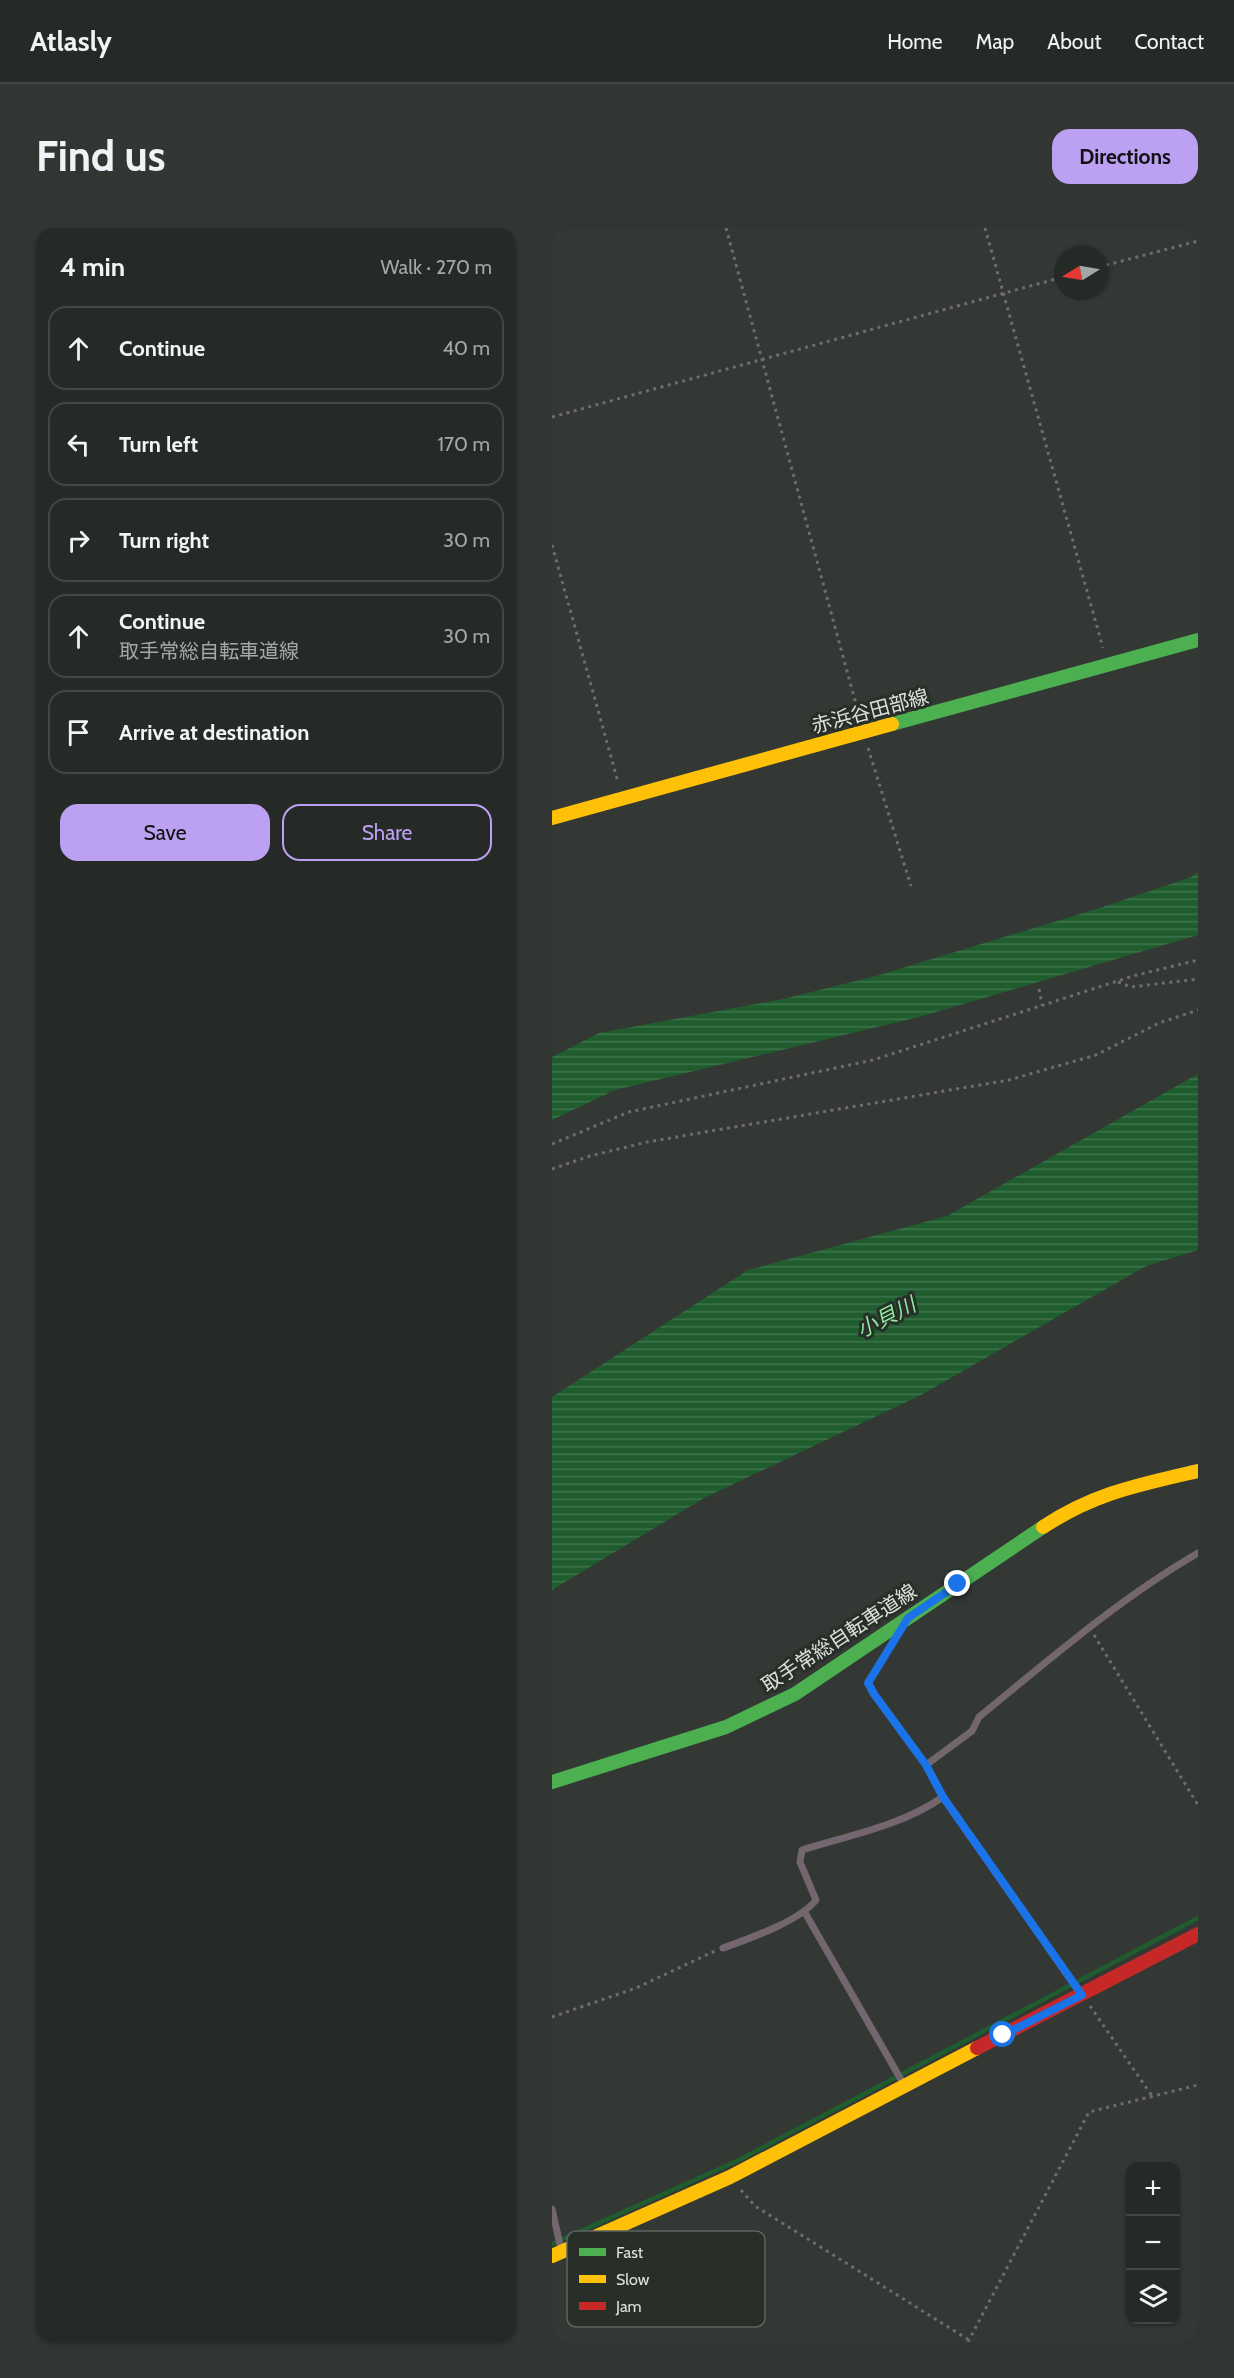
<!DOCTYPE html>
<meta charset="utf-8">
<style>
body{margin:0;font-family:Cabin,"Noto Sans JP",sans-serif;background:#323633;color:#f1f3f6}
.controls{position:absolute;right:18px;bottom:18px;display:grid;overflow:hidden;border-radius:12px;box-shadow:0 2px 4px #0004}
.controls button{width:54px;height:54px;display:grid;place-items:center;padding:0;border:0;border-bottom:2px solid #424644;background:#262a27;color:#f1f3f6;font:30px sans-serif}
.compass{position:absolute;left:502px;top:18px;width:54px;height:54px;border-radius:50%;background:#262a27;box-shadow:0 2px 4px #0004;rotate:259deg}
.stop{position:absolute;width:18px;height:18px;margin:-14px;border:4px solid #1a73e8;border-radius:50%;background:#fff}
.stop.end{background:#1a73e8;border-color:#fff;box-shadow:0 2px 6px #0008}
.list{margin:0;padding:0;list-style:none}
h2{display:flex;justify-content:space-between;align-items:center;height:78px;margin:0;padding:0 24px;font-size:26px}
h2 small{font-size:20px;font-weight:400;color:#a4a7a7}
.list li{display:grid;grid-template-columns:39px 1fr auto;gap:18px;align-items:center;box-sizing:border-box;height:84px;margin:0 12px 12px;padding:0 12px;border:2px solid #424644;border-radius:18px}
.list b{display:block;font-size:22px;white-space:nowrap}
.list p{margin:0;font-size:20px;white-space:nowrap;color:#a4a7a7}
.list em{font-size:20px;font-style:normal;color:#a4a7a7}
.actions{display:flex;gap:12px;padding:18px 24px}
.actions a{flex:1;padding:14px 0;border:2px solid #bca0f2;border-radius:18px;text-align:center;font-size:21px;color:#bca0f2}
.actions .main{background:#bca0f2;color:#111}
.icon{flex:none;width:33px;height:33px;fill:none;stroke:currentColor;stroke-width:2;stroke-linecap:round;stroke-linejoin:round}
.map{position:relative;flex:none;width:646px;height:2114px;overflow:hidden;border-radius:18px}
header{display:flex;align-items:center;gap:36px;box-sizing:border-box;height:84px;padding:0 30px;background:#262a27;border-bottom:2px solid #424644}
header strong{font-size:28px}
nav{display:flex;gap:33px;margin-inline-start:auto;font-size:21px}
.intro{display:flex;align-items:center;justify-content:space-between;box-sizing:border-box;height:144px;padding:0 36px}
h1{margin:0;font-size:42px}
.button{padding:15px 27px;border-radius:18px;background:#bca0f2;color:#111;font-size:21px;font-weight:700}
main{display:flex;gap:36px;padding:0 36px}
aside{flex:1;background:#262a27;border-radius:18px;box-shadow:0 2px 4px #0004}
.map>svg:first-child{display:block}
.water{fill:url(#water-rules)}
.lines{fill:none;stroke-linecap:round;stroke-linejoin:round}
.stream{stroke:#1f5d2e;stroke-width:4.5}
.path{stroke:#726a6e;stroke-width:3;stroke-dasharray:3 4.5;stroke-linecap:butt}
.lane{stroke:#74666e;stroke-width:7}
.fast{stroke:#4caf50;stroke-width:14}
.slow{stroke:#ffc107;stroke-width:14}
.jam{stroke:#c62828;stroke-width:14}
.route{stroke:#1a73e8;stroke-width:8}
.labels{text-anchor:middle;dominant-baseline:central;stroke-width:6;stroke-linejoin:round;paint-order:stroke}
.street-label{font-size:20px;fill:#dde1dd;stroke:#282f29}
.water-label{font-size:21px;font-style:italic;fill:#90ea9d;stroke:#282f29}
.key{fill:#282f29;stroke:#5e645f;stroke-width:1.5}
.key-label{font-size:16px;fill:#dde1dd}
</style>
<header>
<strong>Atlasly</strong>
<nav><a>Home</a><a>Map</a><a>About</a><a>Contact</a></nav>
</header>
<div class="intro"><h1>Find us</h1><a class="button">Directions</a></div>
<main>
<aside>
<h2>4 min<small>Walk · 270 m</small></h2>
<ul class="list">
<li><svg class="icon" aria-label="ahead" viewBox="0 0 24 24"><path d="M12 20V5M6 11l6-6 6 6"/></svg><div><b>Continue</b></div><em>40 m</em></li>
<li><svg class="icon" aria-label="left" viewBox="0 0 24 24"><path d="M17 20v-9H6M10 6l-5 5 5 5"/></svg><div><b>Turn left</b></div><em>170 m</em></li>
<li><svg class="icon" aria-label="right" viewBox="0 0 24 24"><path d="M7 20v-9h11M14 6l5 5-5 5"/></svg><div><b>Turn right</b></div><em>30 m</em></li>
<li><svg class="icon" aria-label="ahead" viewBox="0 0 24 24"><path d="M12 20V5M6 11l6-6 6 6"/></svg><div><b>Continue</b><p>取手常総自転車道線</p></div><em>30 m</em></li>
<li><svg class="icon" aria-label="arrive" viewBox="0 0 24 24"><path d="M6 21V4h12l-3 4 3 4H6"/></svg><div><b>Arrive at destination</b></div></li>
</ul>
<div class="actions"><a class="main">Save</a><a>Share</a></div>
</aside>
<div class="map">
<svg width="646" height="2114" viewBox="0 0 646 2114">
<defs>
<pattern id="water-rules" width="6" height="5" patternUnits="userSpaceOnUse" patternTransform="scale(1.5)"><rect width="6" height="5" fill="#1f5d2e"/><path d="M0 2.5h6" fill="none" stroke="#3f744c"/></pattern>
</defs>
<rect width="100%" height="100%" fill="#333834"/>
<path class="water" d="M646,644V707L367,789L63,862L0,892V829L47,805L231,771L324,748L551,679L639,649Z
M646,846V1022L594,1038L369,1167L152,1270L0,1362V1169L196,1042L395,988Z"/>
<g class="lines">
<path class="stream" d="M0,2016L185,1933L646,1690"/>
<path class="path" d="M174,0L307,487
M433,0L551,420
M547,39L646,13
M0,189L511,49
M0,317L66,554
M316,520L359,658
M566,754L579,759L646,751
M487,761L490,777
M0,916L77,884L321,832L581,748L646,732
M0,941L38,928L95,914L457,852L544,827L607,795L646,782
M542,1407L646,1577
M538,1778L600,1868
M0,1789L84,1760L163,1723
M189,1962L203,1978L417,2112
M416,2114L537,1884L646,1857"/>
<path class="lane" d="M347,1404L316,1455L322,1466L374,1537L391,1569L528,1765
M374,1537L420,1503L427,1489C498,1431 567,1371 646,1325
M252,1683L351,1855
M171,1720C196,1711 248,1693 264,1672L248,1634L250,1622C298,1607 349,1598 391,1569
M0,1981L9,2021"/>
<path class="fast" d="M340,496L646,412
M0,1554L174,1499L243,1466L491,1299"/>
<path class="slow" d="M0,590L340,496
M491,1299C543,1265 586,1257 646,1243
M0,2028L178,1949L425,1820"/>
<path class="jam" d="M425,1820L646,1706"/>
</g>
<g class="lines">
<path class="route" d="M406,1356L356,1390L316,1455L322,1466L374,1537L391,1569L530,1767L451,1807"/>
</g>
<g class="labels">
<g class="street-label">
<text transform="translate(318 483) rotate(-15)">赤浜谷田部線</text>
<text transform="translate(287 1410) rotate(-33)">取手常総自転車道線</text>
</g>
<g class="water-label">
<text transform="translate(334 1089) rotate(-27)">小貝川</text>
</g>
</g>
<rect x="15" y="2003" width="198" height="96" rx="9" class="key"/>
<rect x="27" y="2020" width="27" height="8" fill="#4caf50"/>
<rect x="27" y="2047" width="27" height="8" fill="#ffc107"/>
<rect x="27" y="2074" width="27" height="8" fill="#c62828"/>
<g class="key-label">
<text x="64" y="2030">Fast</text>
<text x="64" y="2057">Slow</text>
<text x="64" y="2084">Jam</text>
</g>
</svg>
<div class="controls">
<button>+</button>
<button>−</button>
<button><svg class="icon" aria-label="layers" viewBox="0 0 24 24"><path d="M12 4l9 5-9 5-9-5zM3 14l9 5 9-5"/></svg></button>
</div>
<svg class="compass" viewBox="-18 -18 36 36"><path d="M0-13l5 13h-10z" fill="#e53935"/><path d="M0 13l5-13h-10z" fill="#a4a7a7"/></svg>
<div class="stop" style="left:451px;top:1807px"></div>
<div class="stop end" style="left:406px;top:1356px"></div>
</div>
</main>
